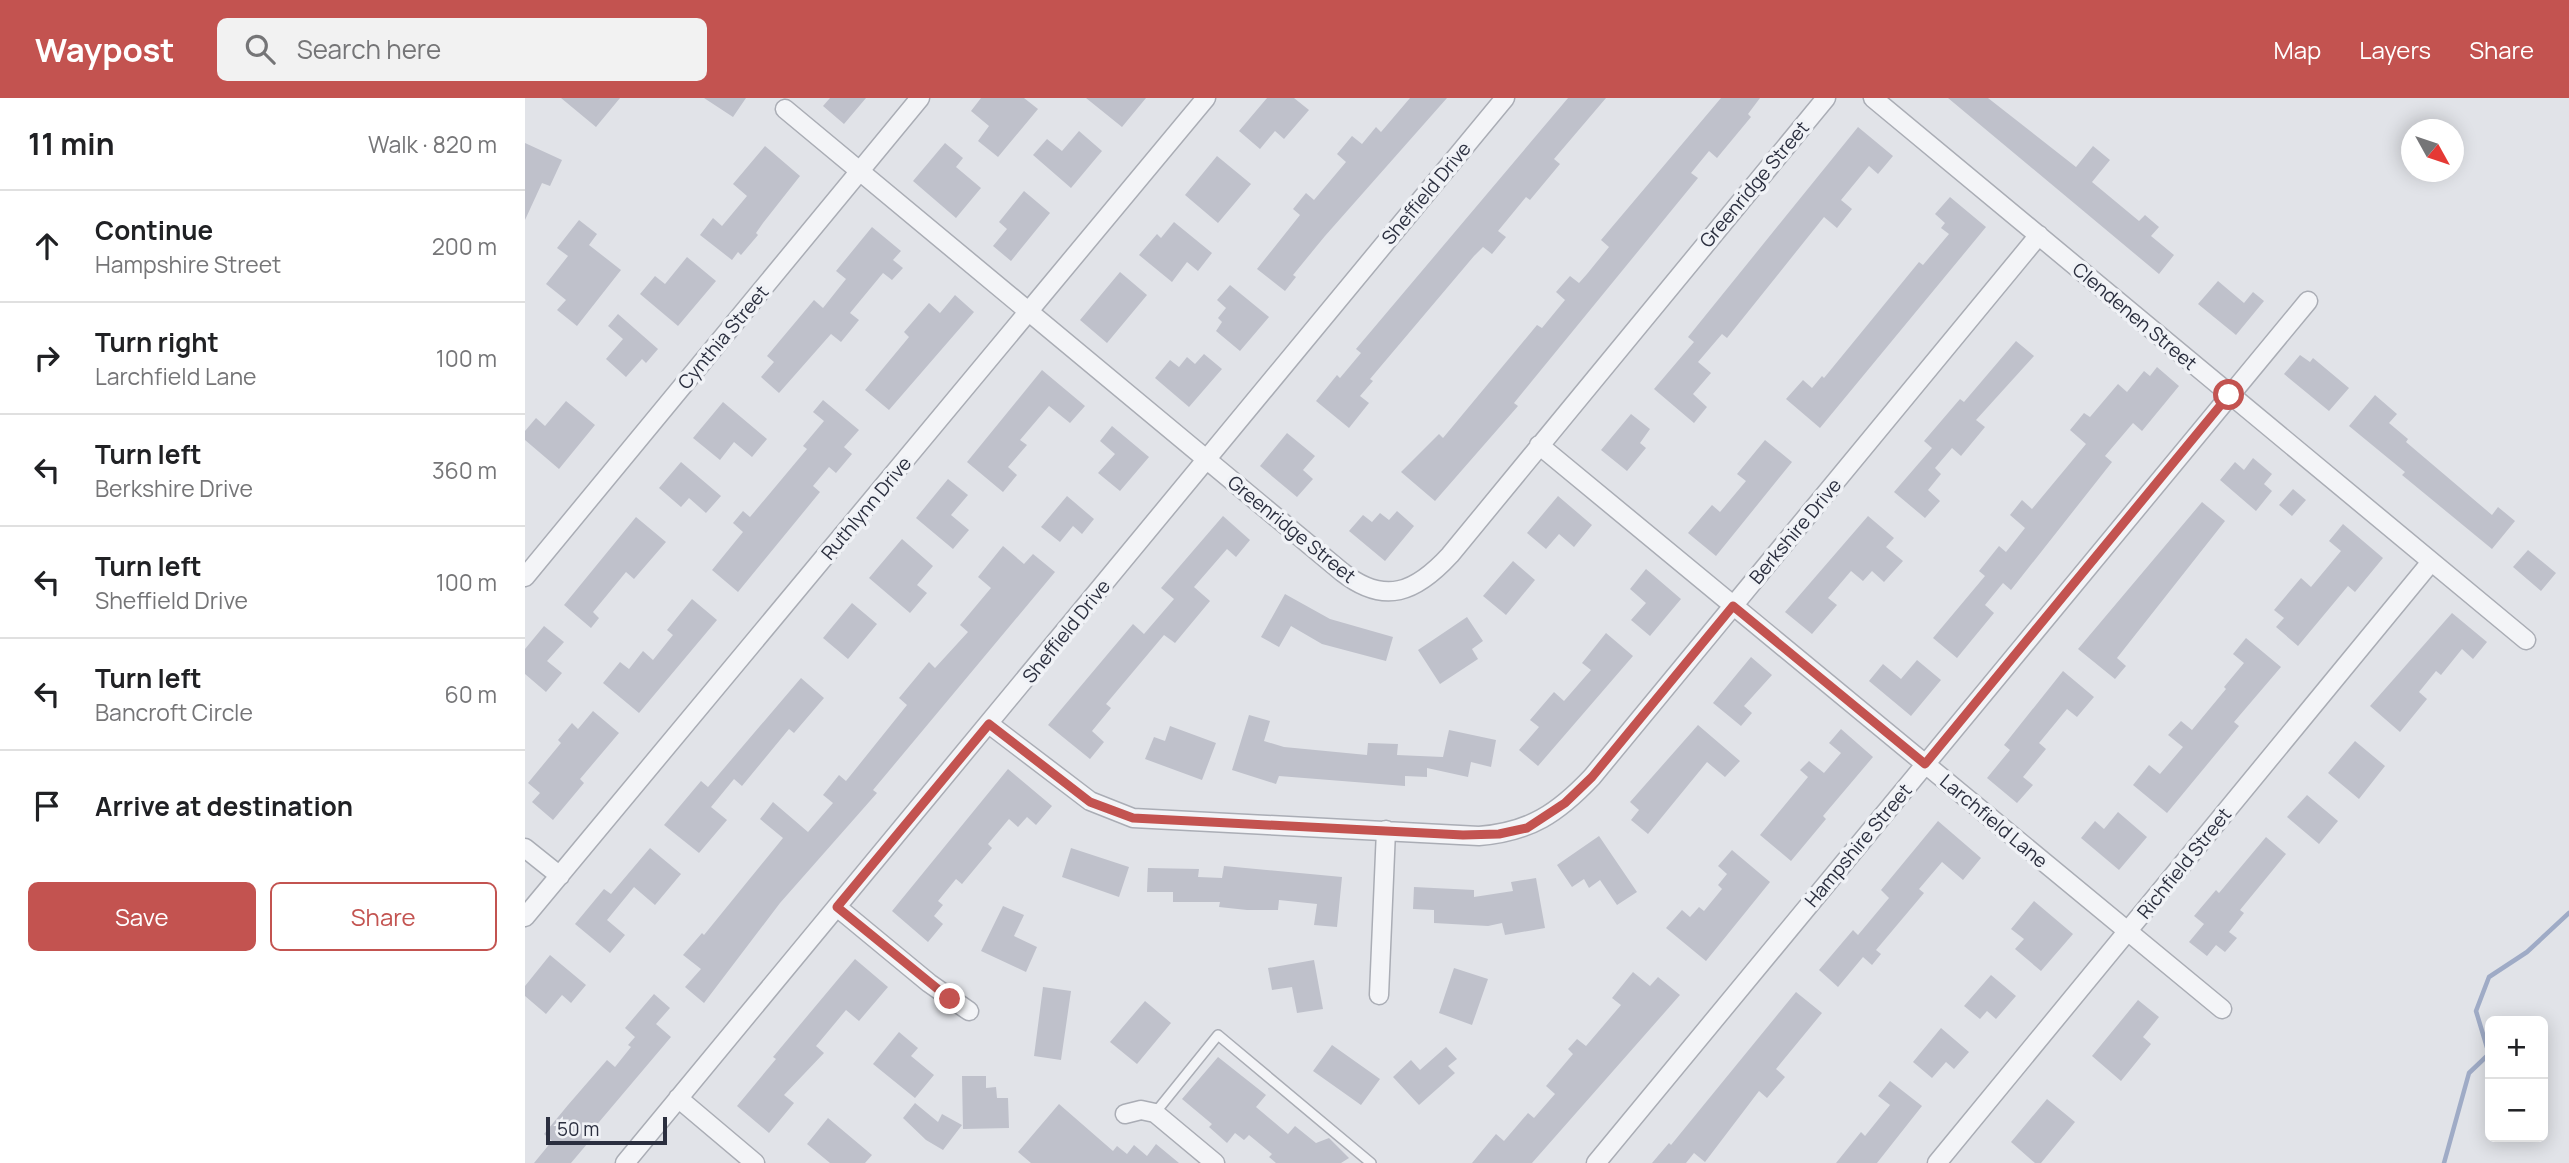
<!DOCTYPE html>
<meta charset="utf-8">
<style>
body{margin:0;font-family:Manrope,sans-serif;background:#f2f2f2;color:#202124}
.controls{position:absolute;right:21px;bottom:21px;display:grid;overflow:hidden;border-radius:10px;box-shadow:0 4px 18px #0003}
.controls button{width:63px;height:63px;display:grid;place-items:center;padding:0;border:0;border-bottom:2px solid #e0e0e0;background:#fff;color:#202124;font:35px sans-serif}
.compass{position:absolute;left:1876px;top:21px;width:63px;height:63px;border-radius:50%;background:#fff;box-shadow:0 4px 18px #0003;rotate:130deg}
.scale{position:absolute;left:21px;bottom:18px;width:121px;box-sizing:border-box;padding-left:7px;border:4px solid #2b2f3f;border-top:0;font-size:19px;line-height:24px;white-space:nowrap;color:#2b2f3f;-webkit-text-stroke:5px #f0f2f6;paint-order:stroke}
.stop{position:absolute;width:21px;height:21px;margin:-16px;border:5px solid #c35350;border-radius:50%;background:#fff}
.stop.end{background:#c35350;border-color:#fff;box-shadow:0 2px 7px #0008}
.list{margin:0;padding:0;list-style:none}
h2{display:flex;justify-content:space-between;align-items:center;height:91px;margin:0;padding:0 28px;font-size:30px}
h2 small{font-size:23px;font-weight:400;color:#757577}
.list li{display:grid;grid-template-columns:46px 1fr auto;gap:21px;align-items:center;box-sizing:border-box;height:112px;padding:0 28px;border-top:2px solid #e0e0e0}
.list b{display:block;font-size:26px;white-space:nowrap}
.list p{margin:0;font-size:23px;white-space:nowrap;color:#757577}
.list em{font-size:23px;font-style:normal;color:#757577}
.actions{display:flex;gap:14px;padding:21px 28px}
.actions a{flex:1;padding:16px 0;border:2px solid #c35350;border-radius:10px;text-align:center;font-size:24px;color:#c35350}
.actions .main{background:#c35350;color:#fff}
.icon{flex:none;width:38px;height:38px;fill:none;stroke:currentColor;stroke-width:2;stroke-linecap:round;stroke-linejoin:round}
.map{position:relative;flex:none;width:2044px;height:1065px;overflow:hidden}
header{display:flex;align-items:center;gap:42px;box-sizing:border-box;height:98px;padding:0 35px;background:#c35350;color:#fff}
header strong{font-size:33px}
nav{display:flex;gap:38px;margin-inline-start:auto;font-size:24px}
.search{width:490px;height:63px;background:#f2f2f2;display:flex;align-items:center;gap:18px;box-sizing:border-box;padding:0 24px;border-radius:10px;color:#757577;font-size:26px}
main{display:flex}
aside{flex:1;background:#fff}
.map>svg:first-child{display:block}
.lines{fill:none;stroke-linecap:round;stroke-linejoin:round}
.stream{stroke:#9fabc6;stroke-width:4.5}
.building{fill:#bfc1cb}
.lane-casing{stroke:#aaadb5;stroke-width:12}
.street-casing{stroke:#aaadb5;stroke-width:21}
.lane{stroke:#f3f4f7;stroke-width:9}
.street{stroke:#f3f4f7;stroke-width:18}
.route{stroke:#c35350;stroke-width:9}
.labels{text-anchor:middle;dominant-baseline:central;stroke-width:7;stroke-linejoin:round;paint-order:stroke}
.street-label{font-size:19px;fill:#2b2f3f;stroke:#f0f2f6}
</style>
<header>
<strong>Waypost</strong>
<div class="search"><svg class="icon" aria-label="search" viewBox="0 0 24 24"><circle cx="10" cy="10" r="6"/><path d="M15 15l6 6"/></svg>Search here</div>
<nav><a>Map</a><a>Layers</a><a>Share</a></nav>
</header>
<main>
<aside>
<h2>11 min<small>Walk · 820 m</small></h2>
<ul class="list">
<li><svg class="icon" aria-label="ahead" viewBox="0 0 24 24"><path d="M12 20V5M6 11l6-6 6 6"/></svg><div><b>Continue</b><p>Hampshire Street</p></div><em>200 m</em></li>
<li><svg class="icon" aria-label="right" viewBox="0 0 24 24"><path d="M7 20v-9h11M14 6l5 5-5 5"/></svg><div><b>Turn right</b><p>Larchfield Lane</p></div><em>100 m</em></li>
<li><svg class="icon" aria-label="left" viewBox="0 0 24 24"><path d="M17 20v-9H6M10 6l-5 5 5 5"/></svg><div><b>Turn left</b><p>Berkshire Drive</p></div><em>360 m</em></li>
<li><svg class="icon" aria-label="left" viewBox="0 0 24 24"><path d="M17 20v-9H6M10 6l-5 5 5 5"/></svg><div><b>Turn left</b><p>Sheffield Drive</p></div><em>100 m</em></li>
<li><svg class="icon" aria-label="left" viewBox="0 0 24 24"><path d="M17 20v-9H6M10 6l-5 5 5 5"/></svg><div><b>Turn left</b><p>Bancroft Circle</p></div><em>60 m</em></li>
<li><svg class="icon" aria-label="arrive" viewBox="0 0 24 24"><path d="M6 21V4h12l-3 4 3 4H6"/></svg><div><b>Arrive at destination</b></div></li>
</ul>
<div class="actions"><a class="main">Save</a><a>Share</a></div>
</aside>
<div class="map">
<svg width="2044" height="1065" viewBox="0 0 2044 1065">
<rect width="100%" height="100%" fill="#e1e3e8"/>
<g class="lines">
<path class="stream" d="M1919,1065L1944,975L1964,956L1951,913L1964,879L2002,854L2044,815"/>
</g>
<path class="building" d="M36,0H95L71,29Z
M179,0H221L208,19Z
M305,0H341L319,26L298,8Z
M456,0H499L513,11L473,59L453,43L464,28L446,13Z
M561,0H621L597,29Z
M742,0H769L784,12L759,41L750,33L735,51L714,33Z
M885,0H922L800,138L768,177L771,179L760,193L732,171L775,117L768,111L781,95L789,102L821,64L812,56L827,38L837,46L851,29L856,34Z
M1043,0H1081L1029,61L1035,66L1005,102L1001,99L973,133L981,139L967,156L958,149L949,158L845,281L848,283L835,298L844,305L824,330L791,303L812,277L815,280L836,255L831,251Z
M1196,0H1235L1223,16L1226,19L1192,60L1184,53L1166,75L1173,80L989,305L993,308L910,403L876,374L914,336L918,340L1012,227L1017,230L1040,202L1031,194L1045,178L1054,185L1062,176L1084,149L1076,142Z
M1423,0H1463L1551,69L1568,48L1585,62L1567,84L1614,123L1620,117L1634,129L1626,138L1649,157L1634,176Z
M1333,29L1368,58L1353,76L1344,68L1316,102L1327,111L1312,130L1299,119L1202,240L1197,236L1173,264L1186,275L1168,296L1182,309L1169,325L1129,291L1169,244L1163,239Z
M554,33L577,53L546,90L508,57L522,41L537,53Z
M0,45L37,62L25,88L17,85L0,122Z
M420,45L438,60L431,69L456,90L431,120L388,83Z
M240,48L275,78L238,125L231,135L233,137L216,157L213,154L207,162L175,137L188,120L197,128L222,98L208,86Z
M692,58L726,86L693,125L660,97Z
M499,93L525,115L486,163L468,148L482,131L474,124Z
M1425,99L1461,129L1295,330L1261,301L1278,282L1287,290L1297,278L1299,280L1394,164L1398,167L1424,136L1416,130L1420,125L1410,116Z
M54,122L72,136L64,147L96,172L52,228L32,212L41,202L21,186L43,158L32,150Z
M649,124L687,155L673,173L662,164L647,184L614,157L632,136L636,140Z
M347,129L376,153L368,162L378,170L367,182L358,175L325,215L334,222L316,244L306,236L254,295L236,279L249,264L242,258L289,202L298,210L321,181L311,173Z
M162,159L191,183L153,228L115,196L130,178L140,186Z
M595,174L622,197L582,245L555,222Z
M1693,183L1719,205L1728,194L1739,203L1711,237L1673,206Z
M705,187L744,219L715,253L691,233L697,224L693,220L701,210L692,202Z
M430,197L449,214L364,312L340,292L384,239L379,234L404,205L415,215Z
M93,216L133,251L121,265L117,261L101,279L81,261L98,241L83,228Z
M1491,243L1509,258L1451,322L1460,329L1436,358L1427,350L1410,370L1416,376L1403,392L1415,403L1400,420L1369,394L1407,350L1399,343L1435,301L1439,304Z
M679,256L697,271L664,309L630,280L645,262L654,269L662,259L670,266Z
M1775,257L1785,264L1788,260L1824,290L1804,313L1759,276Z
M1632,269L1654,288L1617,333L1608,325L1580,358L1587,364L1486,492L1478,485L1460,507L1469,515L1432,560L1408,540L1460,478L1454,473L1474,448L1481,454L1500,430L1485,417L1497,402L1507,411L1561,346L1545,332L1559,315L1565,319L1593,286L1602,294L1619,273L1625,278Z
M517,272L560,308L545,325L524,308L495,342L502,347L483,369L492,377L478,394L442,364Z
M1850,297L1872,316L1864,325L1883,341L1881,344L1967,417L1973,409L1990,423L1967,451L1877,377L1880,374L1824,328Z
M298,302L334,332L319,349L327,356L311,375L304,369L288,388L295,394L213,494L187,472L218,434L208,425L218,413L225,419L282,351L278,348L299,323L288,314Z
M41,303L70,327L34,371L0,342V333L11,320L20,328Z
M198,304L242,341L227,359L209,344L195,362L168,340Z
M1106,316L1125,331L1115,345L1121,350L1102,373L1076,352Z
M587,328L624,359L595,393L573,375L590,356L575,343Z
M762,335L790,358L778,372L788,381L772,399L735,368Z
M1240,342L1267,364L1191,458L1163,435L1187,407L1195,414L1221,383L1212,376Z
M1728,360L1747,376L1739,386L1747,393L1731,413L1695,382L1710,364L1719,372Z
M156,364L196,398L181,415L164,400L156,409L134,390Z
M423,381L443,397L426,417L444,432L428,451L391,420Z
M1768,391L1781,402L1767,418L1754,407Z
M542,398L569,421L557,436L548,428L535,444L516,429Z
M1033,398L1067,427L1049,449L1034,436L1021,451L1002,435Z
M1677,404L1700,423L1592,560L1601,568L1590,581L1553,551Z
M872,413L889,428L860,463L824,433L838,417L847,424L855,415L864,422Z
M698,418L725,442L711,459L702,451L669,489L685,503L650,545L639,537L581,606L586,610L567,633L579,644L565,661L523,627L608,526L619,536L649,501L636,490Z
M1343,418L1369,440L1361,449L1378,463L1359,484L1347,473L1338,483L1326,473L1303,500L1312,507L1287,536L1260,514Z
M111,419L141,444L109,481L101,474L68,514L74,520L66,530L39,507Z
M1818,426L1858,460L1830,494L1823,488L1773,548L1751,529L1759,520L1749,512L1776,480L1786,489L1816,453L1804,443Z
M377,441L408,468L392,487L402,495L385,515L344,480Z
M478,448L499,466L508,456L530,474L348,692L352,695L255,805L179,905L160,889L176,871L158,857L177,835L179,837L258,740L235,721L248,704L283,734L308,705L298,697L314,677L321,683L382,607L374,600L404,564L410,570L443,534L435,527L466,490L453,479Z
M2003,452L2031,475L2016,493L1988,469Z
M988,463L1010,482L981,517L958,498Z
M1121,471L1156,501L1125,538L1106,522L1121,505L1105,491Z
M760,496L805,521L868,539L861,563L797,546L766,528L754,549L736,539Z
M167,501L192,522L114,615L78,585L95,564L104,571L118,553L128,562L148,537L142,532Z
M327,505L352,526L323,561L298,540Z
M1927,515L1962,544L1948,561L1937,551L1916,577L1911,573L1894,594L1902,601L1875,634L1845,608Z
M942,519L958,543L947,551L953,561L915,586L893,552Z
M19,528L39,544L22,563L37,575L21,594L0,576V551Z
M1081,535L1108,558L1013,668L994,652L1014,629L1005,622L1029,594L1039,603L1066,572L1057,565Z
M1721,540L1756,569L1709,624L1714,628L1642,715L1608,687L1624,667L1635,676L1658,649L1643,637L1656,623L1667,632L1701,591L1699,589L1719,565L1708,556Z
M1226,559L1247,577L1219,608L1227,615L1216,628L1188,605Z
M1392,562L1416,582L1386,618L1344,583L1358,566L1376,581Z
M1538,573L1569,599L1552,619L1542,611L1514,645L1521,651L1498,679L1508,687L1492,705L1462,680L1485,652L1479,647Z
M276,580L299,600L269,635L264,631L217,688L209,681L186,709L202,722L174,755L139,727L176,683L183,689Z
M68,613L94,635L55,681L59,685L28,722L7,704L15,695L3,685L36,645L33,642L47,625L53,631Z
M724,617L745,623L739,643L759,649L842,657L843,645L873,646L872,657L918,659L924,632L971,642L966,669L946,664L943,679L902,670V679L880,678V688L754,678L751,686L707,672Z
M1173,627L1215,663L1200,679L1182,664L1123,736L1106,722L1114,712L1105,704Z
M645,628L691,645L677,682L620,661L629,639L640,643Z
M1316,631L1348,659L1298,718L1301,721L1266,763L1235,737L1283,679L1275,672L1284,663L1299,675L1316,655L1304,645Z
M1830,643L1860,668L1834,701L1803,675Z
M483,671L527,708L511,727L502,719L493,729L484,721L463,746L467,750L437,786L431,781L413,803L418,807L409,818L418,826L403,844L367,813Z
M1782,697L1813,723L1794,746L1762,719Z
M1593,714L1622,739L1594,772L1556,740L1570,723L1579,731Z
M1413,723L1456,760L1438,782L1417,764L1394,791L1399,795L1351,852L1356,856L1347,867L1338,859L1313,889L1294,872L1328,832L1333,837L1364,800L1356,792Z
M1074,738L1112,794L1092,807L1075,782L1064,790L1059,781L1047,789L1032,767Z
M1741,739L1761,756L1715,812L1719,815L1704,834L1712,840L1700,854L1691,847L1682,858L1664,844L1679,826L1669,818L1691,792L1694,795Z
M125,750L156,776L130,807L109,789L82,822L100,837L85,855L50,826L79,791L86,796Z
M546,750L604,769L594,799L537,779Z
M1207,752L1245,784L1181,863L1141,830L1157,812L1165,819L1174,809L1179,813L1197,791L1193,787L1202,776L1193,768Z
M699,768L817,779L812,829L789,827L792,806L754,802L753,812H722L694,809L695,804H648V794H622L623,770L674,771L673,779L697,780Z
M1011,780L1020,830L980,837L977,825L963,828L909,825V812L888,811L889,789L949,792V799L988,793L986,784Z
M1509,803L1548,836L1516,873L1490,851L1499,841L1486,831Z
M478,808L499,817L489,838L512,849L501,874L456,853Z
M25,857L61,887L46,905L37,897L21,916L0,898V888Z
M330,861L363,889L334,923L321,912L291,948L299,955L259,997L269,1005L244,1035L212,1008L251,961L248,959Z
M789,862L798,911L772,915L767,889L747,892L743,870Z
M929,870L963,881L947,927L914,915Z
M1108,874L1125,888L1133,879L1155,897L1007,1065H947L971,1036L979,1043L1003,1015L1009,1020L1030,996L1021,988L1048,956L1043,951L1052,941L1061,948L1096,907L1087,900Z
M1466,877L1491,898L1471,921L1462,913L1455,921L1439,908Z
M518,889L546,893L536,962L509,958Z
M1271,894L1297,915L1251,971L1260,979L1242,1000L1234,993L1180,1064L1169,1055L1161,1065H1127L1144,1045L1146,1047Z
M129,896L145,910L131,926L146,939L69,1030L73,1033L46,1065H9L27,1043L19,1036L43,1007L82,962L90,969L106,949L103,947L110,939L100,930Z
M1613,902L1634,919L1618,939L1626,946L1596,983L1567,958Z
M620,903L646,925L612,966L585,944Z
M1416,930L1444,954L1429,971L1421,964L1407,980L1388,964Z
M374,934L393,950L386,958L409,977L390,1000L348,966Z
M807,947L855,981L836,1007L788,973Z
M921,949L932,961L923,968L930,975L894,1007L868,979L886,962L895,972Z
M693,959L741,997L731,1009L763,1036L770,1028L791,1045L804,1040L824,1060L816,1065H751L744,1059L747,1056L724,1037L719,1042L710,1035L702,1045L684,1029L687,1026L657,1001Z
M437,978H461V990L471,989L472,1000H483L484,1030L438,1031Z
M1365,983L1397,1008L1352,1065H1311L1336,1034L1340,1038L1365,1007L1353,998Z
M1522,1001L1550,1024L1516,1065H1510L1486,1044Z
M390,1005L413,1024L417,1016L437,1027L418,1052L401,1042L378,1020Z
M534,1006L588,1053L592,1048L602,1056L609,1047L622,1058L631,1046L654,1065H506L493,1054Z
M303,1020L347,1057L340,1065H305L282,1046Z"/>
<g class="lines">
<defs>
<path id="lane" d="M630,1015L693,937L846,1065"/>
<path id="street" d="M1348,0L2001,542
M260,11L817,474C860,508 891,494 925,457L1301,0
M1014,347L1697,911
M0,479L395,0
M464,626L565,703L608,720L954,738C1005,734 1033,715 1067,679L1514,137
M0,750L35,778
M312,809L404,885L444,913
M0,819L681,0
M854,897L861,732
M153,1000L230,1065
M600,1016L616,1012L630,1015L690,1065
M100,1065L980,0
M1071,1065L1783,203
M1412,1065L1906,464"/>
</defs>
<use href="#lane" class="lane-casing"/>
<use href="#street" class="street-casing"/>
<use href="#lane" class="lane"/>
<use href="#street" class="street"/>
</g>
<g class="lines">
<path class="route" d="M425,901L312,809L464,626L565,704L608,720L938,737L974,736L1002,730L1040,705L1067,679L1208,508L1400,666L1704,297"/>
</g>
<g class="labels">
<g class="street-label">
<text transform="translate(1229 86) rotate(-50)">Greenridge Street</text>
<text transform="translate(901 95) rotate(-50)">Sheffield Drive</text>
<text transform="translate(1610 218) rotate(40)">Clendenen Street</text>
<text transform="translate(198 239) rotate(-50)">Cynthia Street</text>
<text transform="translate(341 410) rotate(-50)">Ruthlynn Drive</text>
<text transform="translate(767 431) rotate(39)">Greenridge Street</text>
<text transform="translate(1270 433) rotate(-50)">Berkshire Drive</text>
<text transform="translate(541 533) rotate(-51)">Sheffield Drive</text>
<text transform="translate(1469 723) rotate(40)">Larchfield Lane</text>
<text transform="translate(1333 747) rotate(-50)">Hampshire Street</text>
<text transform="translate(1659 765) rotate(-51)">Richfield Street</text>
</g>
</g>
</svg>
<div class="controls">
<button>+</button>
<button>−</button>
</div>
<svg class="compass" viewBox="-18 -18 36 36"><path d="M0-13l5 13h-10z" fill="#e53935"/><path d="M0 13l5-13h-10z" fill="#757577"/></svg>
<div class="scale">50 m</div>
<div class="stop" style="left:1704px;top:297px"></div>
<div class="stop end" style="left:425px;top:901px"></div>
</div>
</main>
